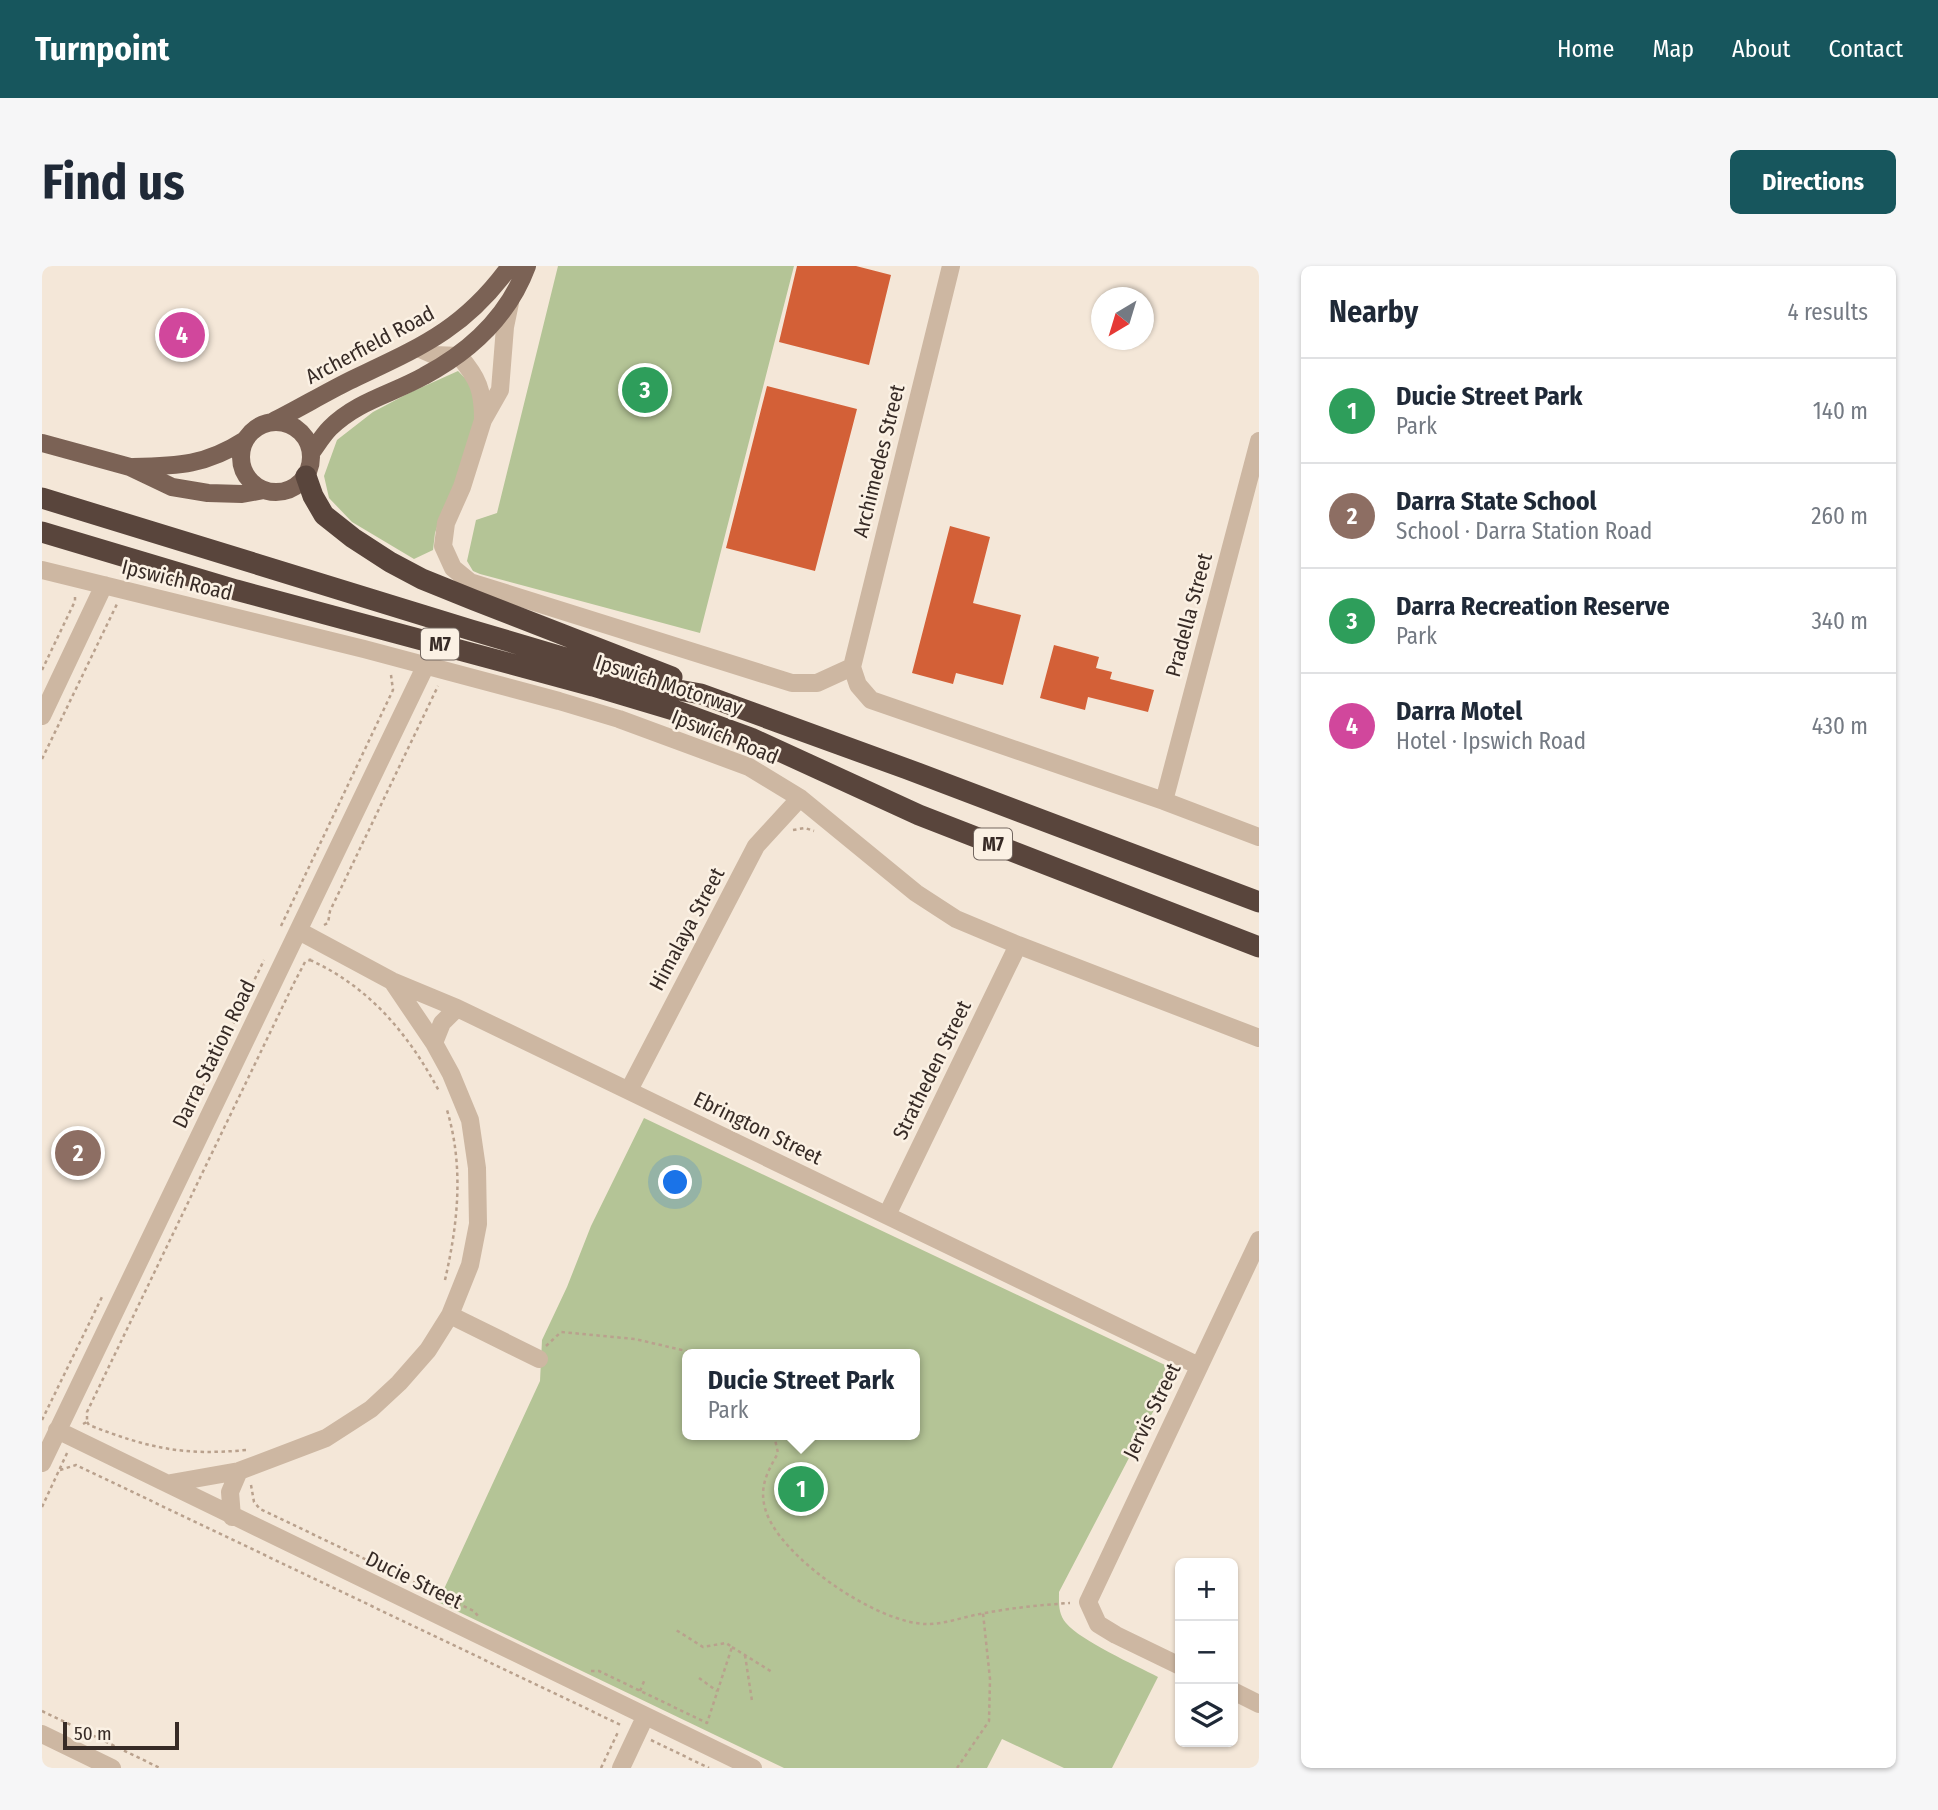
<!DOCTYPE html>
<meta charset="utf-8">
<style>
body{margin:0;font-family:"Fira Sans Condensed",sans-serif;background:#f6f6f7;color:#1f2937}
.controls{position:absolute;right:21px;bottom:21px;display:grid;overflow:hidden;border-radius:10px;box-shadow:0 2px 5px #0004}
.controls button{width:63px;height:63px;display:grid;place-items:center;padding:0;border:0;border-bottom:2px solid #e0e1e3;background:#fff;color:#1f2937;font:35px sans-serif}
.compass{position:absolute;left:1049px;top:21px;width:63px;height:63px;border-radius:50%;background:#fff;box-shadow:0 2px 5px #0004;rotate:218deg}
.scale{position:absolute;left:21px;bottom:18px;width:116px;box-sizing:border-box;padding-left:7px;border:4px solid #372b26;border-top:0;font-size:19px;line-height:24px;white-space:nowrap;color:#372b26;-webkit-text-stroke:5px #fbf1e4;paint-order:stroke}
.you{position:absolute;left:634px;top:917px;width:24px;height:24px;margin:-18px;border:5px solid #fff;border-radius:50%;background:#1a73e8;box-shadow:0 0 0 10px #1a73e833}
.badge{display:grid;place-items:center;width:46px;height:46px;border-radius:50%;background:#17565d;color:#fff;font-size:23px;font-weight:700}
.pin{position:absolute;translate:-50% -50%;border:4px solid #fff;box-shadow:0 2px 7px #0006}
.popup{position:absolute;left:640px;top:1083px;width:238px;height:91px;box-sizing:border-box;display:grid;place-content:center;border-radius:10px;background:#fff;filter:drop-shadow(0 2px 5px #0005);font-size:23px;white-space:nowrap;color:#747a83}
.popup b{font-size:26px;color:#1f2937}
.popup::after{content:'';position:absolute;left:50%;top:100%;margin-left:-14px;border:14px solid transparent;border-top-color:#fff}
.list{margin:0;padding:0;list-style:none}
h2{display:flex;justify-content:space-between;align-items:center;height:91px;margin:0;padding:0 28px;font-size:30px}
h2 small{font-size:23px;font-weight:400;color:#747a83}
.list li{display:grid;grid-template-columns:46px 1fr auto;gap:21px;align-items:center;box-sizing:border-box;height:105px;padding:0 28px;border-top:2px solid #e0e1e3}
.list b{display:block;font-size:26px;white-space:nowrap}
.list p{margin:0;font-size:23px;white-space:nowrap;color:#747a83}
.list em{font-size:23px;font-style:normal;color:#747a83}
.icon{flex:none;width:38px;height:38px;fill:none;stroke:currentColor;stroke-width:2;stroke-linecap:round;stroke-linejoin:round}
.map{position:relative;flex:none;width:1217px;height:1502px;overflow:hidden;border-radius:10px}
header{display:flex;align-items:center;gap:42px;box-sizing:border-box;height:98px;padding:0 35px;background:#17565d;color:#fff}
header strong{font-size:33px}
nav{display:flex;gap:38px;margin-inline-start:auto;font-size:24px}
.intro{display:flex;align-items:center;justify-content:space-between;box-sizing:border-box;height:168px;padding:0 42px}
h1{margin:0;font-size:49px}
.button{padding:18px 32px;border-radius:10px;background:#17565d;color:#fff;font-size:24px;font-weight:700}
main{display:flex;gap:42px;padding:0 42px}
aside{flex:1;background:#fff;border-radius:10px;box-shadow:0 2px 5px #0004}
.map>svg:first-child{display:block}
.green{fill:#b4c496;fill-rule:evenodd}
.building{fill:#d36037}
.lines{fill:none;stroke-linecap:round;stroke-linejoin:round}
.path{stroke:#b9a18d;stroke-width:2.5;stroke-dasharray:3.5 3.5;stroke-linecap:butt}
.minor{stroke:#cdb7a2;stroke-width:18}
.major{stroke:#7b6255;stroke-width:18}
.highway{stroke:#59453c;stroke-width:21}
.labels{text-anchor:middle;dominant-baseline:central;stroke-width:5;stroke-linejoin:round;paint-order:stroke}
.shield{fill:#fbf1e4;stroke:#72665f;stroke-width:2}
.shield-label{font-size:19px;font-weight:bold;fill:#372b26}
.street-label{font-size:21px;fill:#372b26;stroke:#fbf1e4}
</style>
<header>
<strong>Turnpoint</strong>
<nav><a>Home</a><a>Map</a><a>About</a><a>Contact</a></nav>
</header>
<div class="intro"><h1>Find us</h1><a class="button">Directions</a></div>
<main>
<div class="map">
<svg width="1217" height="1502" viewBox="0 0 1217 1502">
<rect width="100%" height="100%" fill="#f4e7d8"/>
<path class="green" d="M516,0H752L658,367L438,308L431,305L425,295L434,254L455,247Z
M416,105L430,119L437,140L416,214L401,243L393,267L391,284L372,293L310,256L287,232L282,210L295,174L331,146L367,127Z
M602,852L1123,1099L1124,1121L1017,1326C1017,1337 1016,1348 1024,1357C1039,1375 1093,1399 1116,1411L1070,1502H1022L960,1473L945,1502H742L396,1336L498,1115L500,1074L525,1021L549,960ZM645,1088H873V1169H645Z"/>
<path class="building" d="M755,0H814L849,9L827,99L737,76Z
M725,120L815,143L773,305L684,282Z
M908,260L948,271L931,337L979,349L961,419L914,407L911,418L870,407Z
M1012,379L1057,391L1054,402L1070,406L1068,413L1112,424L1106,446L1046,431L1043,444L998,432Z"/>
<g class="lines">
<path class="path" d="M0,404L33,335V328
M0,493L75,338
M751,564L763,562L772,565
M282,659L286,657L288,645L396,420
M239,660L351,424L349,409
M268,694C328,721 367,769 397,825
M146,852L222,694
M403,1014C416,957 422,901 405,844
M504,1080L519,1066L593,1073L644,1085L649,1088
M0,1154L60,1031
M45,1156L47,1159C106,1182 141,1190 204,1184
M41,1158L45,1156V1146L252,717L263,696L268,694V690
M732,1169L736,1187C726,1205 717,1220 723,1242C735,1290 837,1359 886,1358C903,1358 921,1351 938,1348C968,1342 998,1339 1028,1337
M18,1204L34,1199L581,1460
M209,1219L212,1236L218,1243L432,1345L436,1350
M0,1241L26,1185
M690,1381L730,1406
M703,1389L710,1435
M549,1405H557L665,1457L690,1381L684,1377L661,1381L634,1364
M657,1412L675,1425
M598,1425L603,1413
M0,1445L118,1502
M609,1474L667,1502
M559,1502L576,1466
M915,1502L947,1455L948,1413L941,1347"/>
<path class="minor" d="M468,37L463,61L458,124L441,154L420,221L404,257L401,280L411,302L428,316L750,417H775L810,401
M376,82L392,89L417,90C436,112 441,124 441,153
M0,304L322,383L517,435L577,453L707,501L758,532L874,627L914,653L976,679L1217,772
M810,401L816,419L829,434L1122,535L1217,571
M810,401L909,0
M0,450L62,319
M1122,535L1217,175
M257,665L350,715L415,742L1157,1100
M392,777L400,757L415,742
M587,824L714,580L758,532
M845,949L976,679
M408,1049L497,1093
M15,1164L711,1502
M0,1197L384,399
M129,1217L197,1205L284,1172L329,1143L357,1117L386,1084L408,1049L428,999L436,958L435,902L428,854L409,808L392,777L350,715
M190,1251L188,1226L197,1205
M1138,1400L1074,1369L1056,1358L1046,1336L1217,974
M1191,1425L1217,1438
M0,1468L70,1502
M579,1502L603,1451"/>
<path class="major" d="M230,156C256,143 281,128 307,115C376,82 421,65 468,0
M199 191a35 35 0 1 1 70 0a35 35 0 1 1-70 0Z
M0,177L88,201L130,221L166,227L200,228L222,224
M269,187C275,179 281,169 288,162C315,135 350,128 382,110C429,85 466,51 485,0
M91,201C137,200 164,199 203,174"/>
<path class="highway" d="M264,210L271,230L282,249L311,272L348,296L380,313L432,334L630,411
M0,232L429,364L625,422L659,428L865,503L1217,636
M0,266L194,324L551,420L638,446L709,472L877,549L1217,681"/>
</g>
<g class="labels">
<g class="shield">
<rect x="379" y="362.5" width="38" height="31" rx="5"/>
<rect x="932" y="562.5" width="38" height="31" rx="5"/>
</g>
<g class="shield-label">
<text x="398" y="378">M7</text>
<text x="951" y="578">M7</text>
</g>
<g class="street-label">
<text transform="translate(328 79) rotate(-28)">Archerfield Road</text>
<text transform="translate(837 195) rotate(-76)">Archimedes Street</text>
<text transform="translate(135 314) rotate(14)">Ipswich Road</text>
<text transform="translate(1147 349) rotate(-75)">Pradella Street</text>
<text transform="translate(627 419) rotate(18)">Ipswich Motorway</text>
<text transform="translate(683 471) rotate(22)">Ipswich Road</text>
<text transform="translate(645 663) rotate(-62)">Himalaya Street</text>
<text transform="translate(172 788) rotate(-64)">Darra Station Road</text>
<text transform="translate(890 804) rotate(-64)">Stratheden Street</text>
<text transform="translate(716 862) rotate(26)">Ebrington Street</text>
<text transform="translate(1110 1145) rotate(-64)">Jervis Street</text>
<text transform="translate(372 1314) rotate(26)">Ducie Street</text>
</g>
</g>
</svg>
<div class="controls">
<button>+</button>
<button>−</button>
<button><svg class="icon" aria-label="layers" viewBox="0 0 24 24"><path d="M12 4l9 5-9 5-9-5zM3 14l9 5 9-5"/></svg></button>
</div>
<svg class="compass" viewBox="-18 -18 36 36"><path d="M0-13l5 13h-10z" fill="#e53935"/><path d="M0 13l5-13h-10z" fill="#747a83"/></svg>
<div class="scale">50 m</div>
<div class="you"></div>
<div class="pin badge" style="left:759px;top:1223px;background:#2e9e5b">1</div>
<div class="popup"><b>Ducie Street Park</b>Park</div>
<div class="pin badge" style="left:36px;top:887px;background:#8d6e63">2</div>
<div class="pin badge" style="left:603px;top:124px;background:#2e9e5b">3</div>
<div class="pin badge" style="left:140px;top:69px;background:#d1479c">4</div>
</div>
<aside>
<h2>Nearby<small>4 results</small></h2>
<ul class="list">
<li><span class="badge" style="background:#2e9e5b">1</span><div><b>Ducie Street Park</b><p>Park</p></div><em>140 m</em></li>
<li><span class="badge" style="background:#8d6e63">2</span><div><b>Darra State School</b><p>School · Darra Station Road</p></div><em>260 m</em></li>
<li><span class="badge" style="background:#2e9e5b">3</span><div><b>Darra Recreation Reserve</b><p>Park</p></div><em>340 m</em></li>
<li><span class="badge" style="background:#d1479c">4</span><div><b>Darra Motel</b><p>Hotel · Ipswich Road</p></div><em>430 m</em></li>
</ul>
</aside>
</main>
